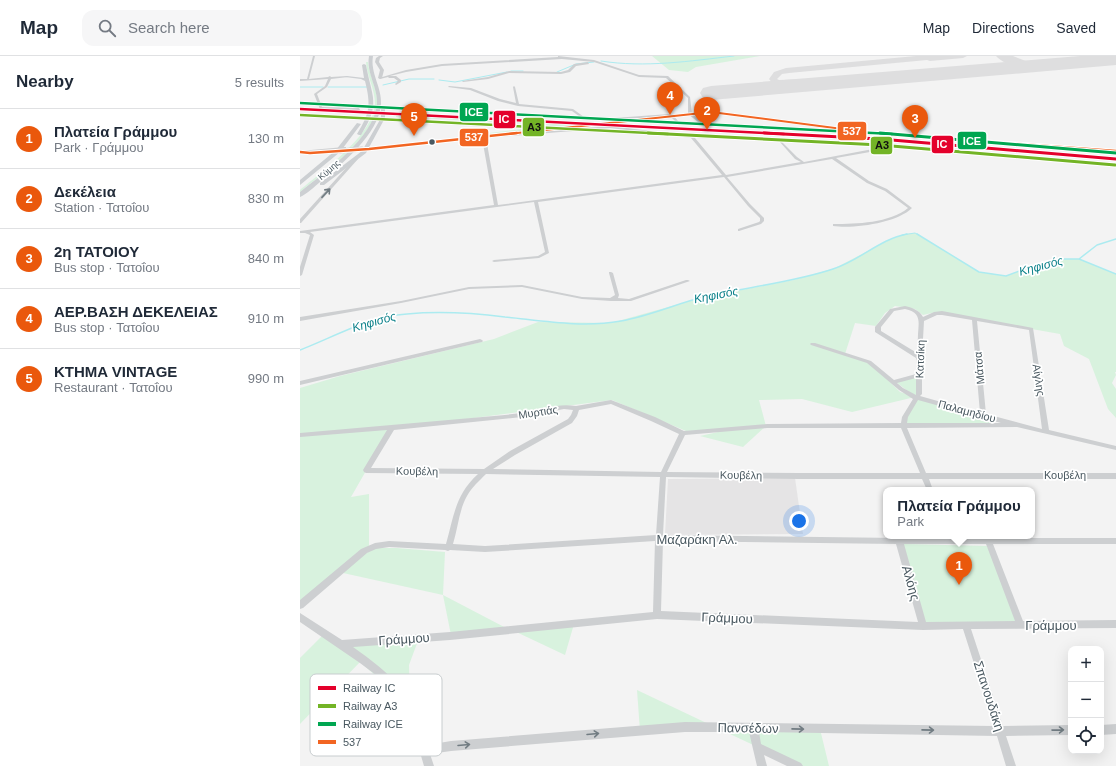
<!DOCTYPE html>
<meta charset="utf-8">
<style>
body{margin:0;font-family:Helvetica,sans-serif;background:#f6f6f7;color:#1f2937}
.controls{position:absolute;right:12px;bottom:12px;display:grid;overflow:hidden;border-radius:8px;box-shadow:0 4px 16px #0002}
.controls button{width:36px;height:36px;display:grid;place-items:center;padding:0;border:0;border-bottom:1px solid #e0e1e3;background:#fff;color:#1f2937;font:20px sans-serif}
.you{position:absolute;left:499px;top:465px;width:14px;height:14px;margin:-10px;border:3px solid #fff;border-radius:50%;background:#1a73e8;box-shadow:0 0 0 6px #1a73e833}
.badge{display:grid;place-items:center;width:26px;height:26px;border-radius:50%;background:#ea580c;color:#fff;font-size:13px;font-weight:700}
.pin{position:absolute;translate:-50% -33px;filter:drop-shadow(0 1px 2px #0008)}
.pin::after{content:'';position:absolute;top:21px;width:14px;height:12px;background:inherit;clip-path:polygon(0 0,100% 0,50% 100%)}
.popup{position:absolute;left:583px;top:431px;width:152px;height:52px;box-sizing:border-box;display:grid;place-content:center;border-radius:8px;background:#fff;filter:drop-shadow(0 1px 3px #0005);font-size:13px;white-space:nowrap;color:#747a83}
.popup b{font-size:15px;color:#1f2937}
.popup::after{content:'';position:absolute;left:50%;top:100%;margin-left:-8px;border:8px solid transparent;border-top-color:#fff}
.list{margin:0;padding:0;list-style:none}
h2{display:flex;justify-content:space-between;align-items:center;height:52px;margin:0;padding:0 16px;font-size:17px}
h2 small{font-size:13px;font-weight:400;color:#747a83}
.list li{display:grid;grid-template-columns:26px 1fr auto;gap:12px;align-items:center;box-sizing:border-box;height:60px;padding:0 16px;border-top:1px solid #e0e1e3}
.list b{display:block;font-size:15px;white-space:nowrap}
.list p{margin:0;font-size:13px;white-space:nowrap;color:#747a83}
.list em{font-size:13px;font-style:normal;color:#747a83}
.icon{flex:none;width:22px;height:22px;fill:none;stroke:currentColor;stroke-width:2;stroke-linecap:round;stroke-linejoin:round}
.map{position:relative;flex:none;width:816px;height:710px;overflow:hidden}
header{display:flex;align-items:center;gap:24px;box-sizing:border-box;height:56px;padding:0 20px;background:#fff;border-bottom:1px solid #e0e1e3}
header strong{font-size:19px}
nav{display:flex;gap:22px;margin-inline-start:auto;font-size:14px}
.search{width:280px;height:36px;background:#f6f6f7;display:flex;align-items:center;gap:10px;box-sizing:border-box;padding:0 14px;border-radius:12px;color:#747a83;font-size:15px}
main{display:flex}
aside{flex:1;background:#fff}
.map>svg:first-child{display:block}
.education{fill:#e5e4e5}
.green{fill:#d8f2de}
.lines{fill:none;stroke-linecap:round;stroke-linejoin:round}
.stream-far1{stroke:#acebf0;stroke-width:1}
.stream{stroke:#acebf0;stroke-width:1.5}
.taxiway{fill:#dededf;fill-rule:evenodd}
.runway{fill:#dededf;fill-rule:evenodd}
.minor{fill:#cdcfd1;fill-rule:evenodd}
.tertiary{fill:#cdcfd1;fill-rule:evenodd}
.secondary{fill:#cccfd2;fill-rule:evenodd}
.tertiary-bridge{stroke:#cdcfd1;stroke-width:5}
.bus-1-far1-casing{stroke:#fff;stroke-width:3.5}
.bus-1-casing{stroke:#fff;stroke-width:4.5}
.bus-1-far1{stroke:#f26522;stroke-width:2}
.bus-1{stroke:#f26522;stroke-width:2.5}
.rail-1-far1-casing{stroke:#fff;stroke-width:4}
.rail-1-casing{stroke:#fff;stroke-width:5}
.rail-2-far1-casing{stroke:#fff;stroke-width:4}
.rail-2-casing{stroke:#fff;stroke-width:5}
.rail-3-far1-casing{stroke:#fff;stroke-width:4}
.rail-3-casing{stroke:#fff;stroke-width:5}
.rail-1-far1{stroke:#e4002b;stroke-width:2.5}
.rail-1{stroke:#e4002b;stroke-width:3}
.rail-2-far1{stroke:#73b426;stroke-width:2.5}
.rail-2{stroke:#73b426;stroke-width:3}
.rail-3-far1{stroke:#00a651;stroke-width:2.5}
.rail-3{stroke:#00a651;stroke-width:3}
.oneway{stroke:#717c82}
.bus-dot{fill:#495860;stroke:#fff;stroke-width:1.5}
.labels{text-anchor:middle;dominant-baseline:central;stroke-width:3.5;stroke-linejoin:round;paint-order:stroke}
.far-street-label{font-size:9px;fill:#495860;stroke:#fff}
.street-label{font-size:11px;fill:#495860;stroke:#fff}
.water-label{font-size:12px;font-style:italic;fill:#0c818a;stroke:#fff}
.near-street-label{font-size:13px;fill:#495860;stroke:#fff}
.key{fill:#fff;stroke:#c8cdcf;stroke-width:1}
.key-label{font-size:11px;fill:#495860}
.line-badge{stroke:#fff;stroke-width:1.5}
.badge-label{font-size:11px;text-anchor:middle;font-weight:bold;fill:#fff}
.pale-badge-label{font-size:11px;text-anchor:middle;font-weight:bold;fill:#111}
</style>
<header>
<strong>Map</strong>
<div class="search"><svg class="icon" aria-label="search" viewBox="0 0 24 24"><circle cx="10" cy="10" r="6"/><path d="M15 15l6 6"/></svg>Search here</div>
<nav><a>Map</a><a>Directions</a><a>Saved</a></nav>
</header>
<main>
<aside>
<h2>Nearby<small>5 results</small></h2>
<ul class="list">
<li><span class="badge">1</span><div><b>Πλατεία Γράμμου</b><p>Park · Γράμμου</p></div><em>130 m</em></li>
<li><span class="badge">2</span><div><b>Δεκέλεια</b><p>Station · Τατοΐου</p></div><em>830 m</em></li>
<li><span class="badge">3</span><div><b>2η ΤΑΤΟΙΟΥ</b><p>Bus stop · Τατοΐου</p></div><em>840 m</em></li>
<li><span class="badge">4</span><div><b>ΑΕΡ.ΒΑΣΗ ΔΕΚΕΛΕΙΑΣ</b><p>Bus stop · Τατοΐου</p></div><em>910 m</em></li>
<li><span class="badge">5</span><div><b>KTHMA VINTAGE</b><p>Restaurant · Τατοΐου</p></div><em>990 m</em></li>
</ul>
</aside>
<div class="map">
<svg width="816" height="710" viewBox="0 0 816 710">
<rect width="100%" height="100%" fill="#f3f3f3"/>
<path class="education" d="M495,422L503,478L365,479L368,423Z"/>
<path class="green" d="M352,0H460L396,11L388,16L369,14Z
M66,6H68C69,20 78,33 77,48C75,82 24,116 0,136V134C22,116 74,78 75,48C75,33 67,21 66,6Z
M96,59H101L281,69L170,80L181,78L254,69L96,61Z
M615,177L679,216L706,220L722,214L764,203H779L816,218V316H815L816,319L812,327L816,333V362L808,353L789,303L764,290L760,278L636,256L623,259L615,253L595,250L585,257L576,270L555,267L545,298L562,303L575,311L600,336L614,340L596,326L618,320L616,341L700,369L604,371L615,341L552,356L502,343L459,344L466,370L443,391L400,380L427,374L386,375L312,344L90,373L51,441L69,438V490L0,545V332L40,320L194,283L238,266L311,267L404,241L494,224L535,212L589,184L605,178Z
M603,488L687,490L721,569L623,570Z
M76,492H97L145,496L143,539L208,573L151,579L143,539L43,517L61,500Z
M274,568L265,599L212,574Z
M23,579L38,589L119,582L109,609L110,650L60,606L0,668V602Z
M337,634L417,672L520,673L529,710H498L417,672L340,675Z"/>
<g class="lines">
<path class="stream-far1" d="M301,5C345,12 390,5 434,0
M211,15H223
M257,16L276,8L294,6
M139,24L155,26L207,16
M83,29L109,23H134
M0,31H23
M28,31H67
M602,179L615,177L619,179"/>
<path class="stream" d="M617,178L679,216L706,220L722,214L764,203H779L816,218
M779,203L797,189L816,183
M0,294C36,280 68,261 107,258C140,255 173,257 205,261C244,265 282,272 321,265C349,260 376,248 403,241C446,231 491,227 533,213C559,205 580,183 607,178"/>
<path class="taxiway" d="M616,0H667L663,2L630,5L627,4L489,17L482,18L477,23L479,24L507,23L508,25L507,27L504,28L477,30L474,29L469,23L474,16L486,12Z
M696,0H713L731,7C721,16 704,8 696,0Z"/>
<path class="runway" d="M780,0H816V9L411,44L403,42L400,37L403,32L411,30Z"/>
<path class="minor" d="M13,0H15L9,23L28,21L30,20L31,21L47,20L48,21L31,23L27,31L17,38L22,51L59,52L60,54L20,53L14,38L25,30L28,23L0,25V23H7Z
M258,0L294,4L339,19L368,20L390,41L392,58L403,67L400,68L377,67L371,61L369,60L314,64L283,63L272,55L218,50L198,45L170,34L148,31L149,30L171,32L200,43L216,47L213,31L214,30L215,31L219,48L273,53L284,61L314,62L369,58L373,59L378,65L398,66L388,58V42L366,22L339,21L294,6L262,3L142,10L106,16L90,20H96L101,24V26L96,29L95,28L98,25L94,22H89L88,21L80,23L79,22L106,14L142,8L258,1Z
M288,6L289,8L276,10L270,16L261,18L209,17L188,23L163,26L162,25L188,21L209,15L261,16L268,14L274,8Z
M310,70L392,80L596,88V90L587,93L536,102L569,125L587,133L612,152C597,167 554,173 533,170V168H534C556,168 590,167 608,152L585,135L567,127L532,103L427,121L450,148L464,162V165L461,168L439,175H438V173L459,166L460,165V162L448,150L424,121L238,146L249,197L239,202L194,206L192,205L194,204L238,200L245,196L234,146L10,176L14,179L2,219L0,220V211L10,179L5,177H0V175L194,149L182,82L140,86H139V84ZM310,72L391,82L422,119L198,149L186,82ZM395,82L479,85L495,103L501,106L426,119ZM482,86L589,90L504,106L497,101Z
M55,102L58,103L1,167H0V163Z
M309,216H311L313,217L319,239L318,242L329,243L386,224H388L390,225L331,245H311L282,243L222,231L169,233L101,247L0,265V261L101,245L169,231L222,229L282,241L310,242L315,239L309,217Z
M605,250C613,252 619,254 623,261L634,256L642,255L733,272L749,374L816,390V394L717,371L607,372L626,417H816V423H629L633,434H627L622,423H499L366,421L363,479L599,482H816V488H693L723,565L816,564V572L671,573L703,670L771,669V679L706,680L716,710H706L697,680L459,676L461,688L501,707L503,710H487L464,699L467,710H457L449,676H385L151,695L130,698L134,710H124L109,659L102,646L90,633L76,619L60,607L0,566V557L42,584L150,576L353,556L355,485L185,496L150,494L148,495L145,494L89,491L76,493L67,497L3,552L0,553V544L61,493L75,487L89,485L146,488C154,460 155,439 178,418L66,417L64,416L63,414L87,374L0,381V377L194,360C205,359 215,358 226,356C242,353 259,347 276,350L311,344L355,361L384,375L467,368L601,367L602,361L613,343L599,334L567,307L511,289L510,288L511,287H515L571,305L594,324L616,318V302L575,276V271L590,253ZM605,253C621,256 619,265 618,278C618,284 617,291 617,297L581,275V271L594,255ZM637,259H642L672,264L680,357L620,340L622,338V301L624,265ZM677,265L729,274L742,373L686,358ZM616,322V339L603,332L597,327ZM618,344L701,367H607L608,361ZM311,348L351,365L379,378L361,416L193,413L215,399L272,367L277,360L279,354ZM264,353L273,354L271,359L268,363L210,395L184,413L71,412L94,374L222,361ZM467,372H601L620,417H499L367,416L385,379ZM186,418L360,421L356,479L185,490L153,488C158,472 159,454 167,440C172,431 179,425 186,418ZM363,485L596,488L618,566L361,555ZM604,488H686L715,565L626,566ZM357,563L623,574L663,573L694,670L385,666L151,685L127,689C124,678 121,664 116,654C102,627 77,608 53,591L150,584Z
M180,283L182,284L183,285L182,286L0,329V325Z
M816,668V678L801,679V669Z"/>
<path class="tertiary" d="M79,0H83L80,2L79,6L84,14L82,22L80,23L78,22L80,14L75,6L76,2Z
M411,55L567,76L816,94V96L567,78L411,57L62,94L60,93L62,92Z
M44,91H46V93L0,97V95Z"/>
<path class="secondary" d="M69,0H73C70,17 82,31 81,48C79,78 42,108 20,126C14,131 7,138 0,141V136C25,116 74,82 77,48C78,31 66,17 69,0Z
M64,8L66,9C72,42 81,47 61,79H59L57,78C70,57 71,49 65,25L61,23L45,21L47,20L64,22L62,9Z
M81,50L85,51V62L66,97L24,129H20V127L62,95L81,62Z
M57,67L61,68L40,96L0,129V124L36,94Z"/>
<path class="tertiary-bridge" d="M40,95L62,93"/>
<defs>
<path id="bus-1-far1" d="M208,78L411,56L581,78"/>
<path id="bus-1" d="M567,77L816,95
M0,96L10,97L69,93L217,77"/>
</defs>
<use href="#bus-1-far1" class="bus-1-far1-casing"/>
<use href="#bus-1" class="bus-1-casing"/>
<use href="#bus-1-far1" class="bus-1-far1"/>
<use href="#bus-1" class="bus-1"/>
<defs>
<path id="rail-1-far1" d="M0,53L484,78"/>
<path id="rail-1" d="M464,77L580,83L816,103"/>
<path id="rail-2-far1" d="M0,59L368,78"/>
<path id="rail-2" d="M348,77L580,89L815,109"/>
<path id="rail-3-far1" d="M0,47L592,78"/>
<path id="rail-3" d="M580,77L816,97"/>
</defs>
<use href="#rail-1-far1" class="rail-1-far1-casing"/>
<use href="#rail-1" class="rail-1-casing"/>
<use href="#rail-2-far1" class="rail-2-far1-casing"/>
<use href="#rail-2" class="rail-2-casing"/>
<use href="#rail-3-far1" class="rail-3-far1-casing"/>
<use href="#rail-3" class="rail-3-casing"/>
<use href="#rail-1-far1" class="rail-1-far1"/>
<use href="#rail-1" class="rail-1"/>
<use href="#rail-2-far1" class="rail-2-far1"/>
<use href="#rail-2" class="rail-2"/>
<use href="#rail-3-far1" class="rail-3-far1"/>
<use href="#rail-3" class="rail-3"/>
</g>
<defs><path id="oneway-shaft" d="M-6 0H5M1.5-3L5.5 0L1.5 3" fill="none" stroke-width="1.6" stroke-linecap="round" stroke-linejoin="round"/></defs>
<g class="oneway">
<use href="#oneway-shaft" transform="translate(26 137) rotate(-47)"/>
<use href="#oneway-shaft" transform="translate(498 673) rotate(1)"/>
<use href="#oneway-shaft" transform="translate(628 674) rotate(1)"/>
<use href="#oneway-shaft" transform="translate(758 674) rotate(-1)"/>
<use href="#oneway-shaft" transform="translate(293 678) rotate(-5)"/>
<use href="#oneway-shaft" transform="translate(164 689) rotate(-5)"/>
</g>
<circle class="bus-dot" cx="132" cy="86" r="3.5"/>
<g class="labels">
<g class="far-street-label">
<text transform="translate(29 114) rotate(-41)">Κύμης</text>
</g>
<g class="street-label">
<text transform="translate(620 303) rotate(-88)">Κατσίκη</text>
<text transform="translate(679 312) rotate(-95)">Μάτσα</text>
<text transform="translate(739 324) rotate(81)">Αίγλης</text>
<text transform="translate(667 355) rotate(15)">Παλαμηδίου</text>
<text transform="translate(238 356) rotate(-9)">Μυρτιάς</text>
<text transform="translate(117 415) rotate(1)">Κουβέλη</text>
<text transform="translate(441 419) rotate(1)">Κουβέλη</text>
<text x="765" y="419">Κουβέλη</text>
</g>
<g class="water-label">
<text transform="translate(741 210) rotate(-15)">Κηφισός</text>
<text transform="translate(416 239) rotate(-11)">Κηφισός</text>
<text transform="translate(74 266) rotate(-16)">Κηφισός</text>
</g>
<g class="near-street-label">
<text x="397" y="483">Μαζαράκη Αλ.</text>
<text transform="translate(611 527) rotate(74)">Αλόης</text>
<text transform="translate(427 562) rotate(2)">Γράμμου</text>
<text x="751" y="569">Γράμμου</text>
<text transform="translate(104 583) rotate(-4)">Γράμμου</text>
<text transform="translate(689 640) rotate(72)">Σπανουδάκη</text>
<text transform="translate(448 672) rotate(1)">Πανσέδων</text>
</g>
</g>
<rect x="10" y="618" width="132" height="82" rx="6" class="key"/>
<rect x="18" y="630" width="18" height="4" fill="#e4002b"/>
<rect x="18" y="648" width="18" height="4" fill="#73b426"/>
<rect x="18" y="666" width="18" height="4" fill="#00a651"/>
<rect x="18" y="684" width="18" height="4" fill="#f26522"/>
<g class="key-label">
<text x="43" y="636">Railway IC</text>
<text x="43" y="654">Railway A3</text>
<text x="43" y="672">Railway ICE</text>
<text x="43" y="690">537</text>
</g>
<g class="line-badge">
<rect x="159" y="46" width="30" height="20" rx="4" fill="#00a651"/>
<rect x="193" y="54" width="23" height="19" rx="4" fill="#e4002b"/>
<rect x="222" y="61" width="23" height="20" rx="4" fill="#73b426"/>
<rect x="537" y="65" width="30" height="20" rx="4" fill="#f26522"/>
<rect x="159" y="72" width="30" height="19" rx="4" fill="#f26522"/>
<rect x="657" y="75" width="30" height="19" rx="4" fill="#00a651"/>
<rect x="631" y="79" width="23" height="19" rx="4" fill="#e4002b"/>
<rect x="570" y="80" width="23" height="19" rx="4" fill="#73b426"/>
</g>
<g class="badge-label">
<text x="174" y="60">ICE</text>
<text x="204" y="67">IC</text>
<text x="552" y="79">537</text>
<text x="174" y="85">537</text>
<text x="672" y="89">ICE</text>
<text x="642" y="92">IC</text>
</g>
<g class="pale-badge-label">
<text x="234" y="75">A3</text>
<text x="582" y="93">A3</text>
</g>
</svg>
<div class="controls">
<button>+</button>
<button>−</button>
<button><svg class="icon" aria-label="locate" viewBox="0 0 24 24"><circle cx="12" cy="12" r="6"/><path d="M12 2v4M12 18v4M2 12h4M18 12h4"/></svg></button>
</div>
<div class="you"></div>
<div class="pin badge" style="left:659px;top:529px">1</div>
<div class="popup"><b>Πλατεία Γράμμου</b>Park</div>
<div class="pin badge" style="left:407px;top:74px">2</div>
<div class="pin badge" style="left:615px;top:82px">3</div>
<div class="pin badge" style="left:370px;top:59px">4</div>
<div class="pin badge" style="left:114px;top:80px">5</div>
</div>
</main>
